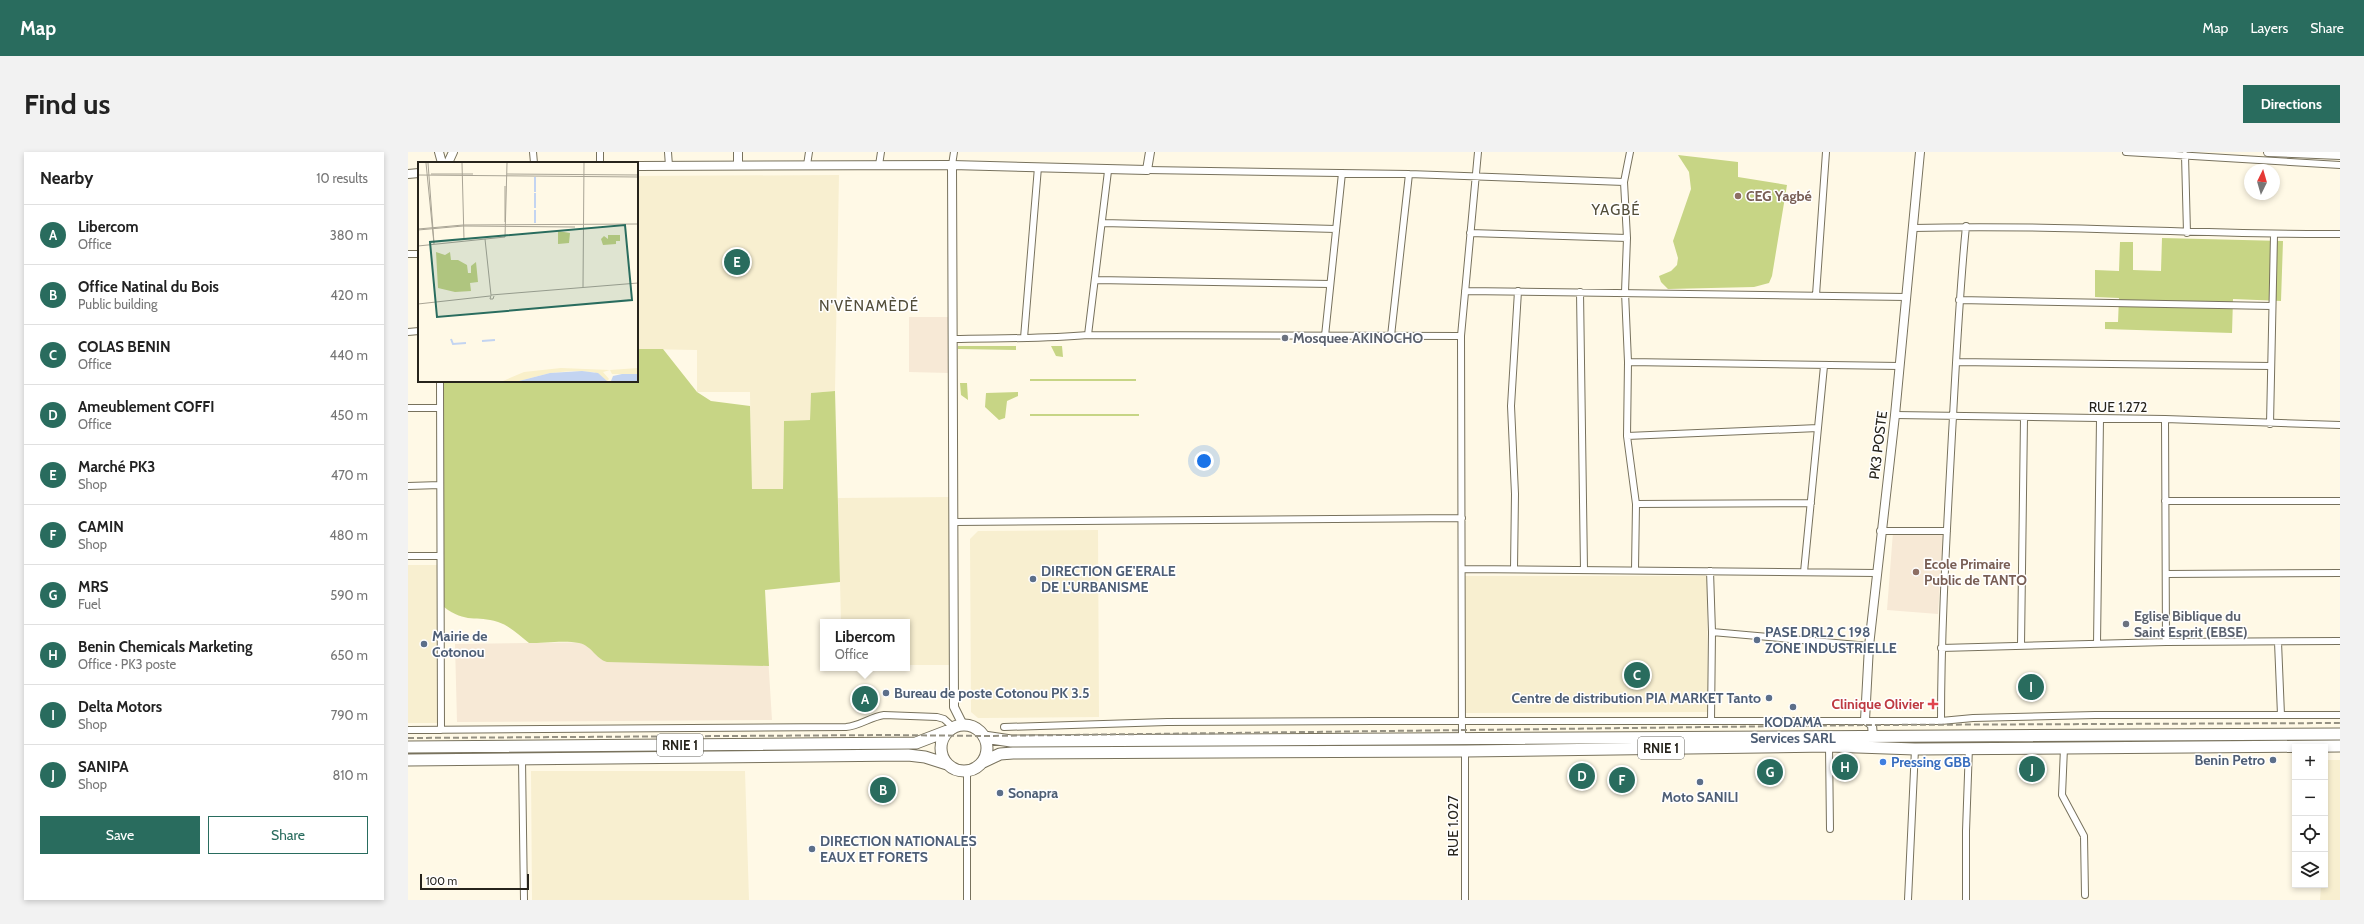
<!DOCTYPE html>
<meta charset="utf-8">
<style>
body{margin:0;font-family:Cabin,sans-serif;background:#f2f2f2;color:#222}
.controls{position:absolute;right:12px;bottom:12px;display:grid;overflow:hidden;border-radius:0px;box-shadow:0 2px 6px #0003}
.controls button{width:36px;height:36px;display:grid;place-items:center;padding:0;border:0;border-bottom:1px solid #e0e0e0;background:#fff;color:#222;font:20px sans-serif}
.compass{position:absolute;left:1836px;top:12px;width:36px;height:36px;border-radius:50%;background:#fff;box-shadow:0 2px 6px #0003;rotate:5deg}
.scale{position:absolute;left:12px;bottom:10px;width:109px;box-sizing:border-box;padding-left:4px;border:2px solid #27241c;border-top:0;font-size:11px;line-height:14px;white-space:nowrap;color:#27241c;-webkit-text-stroke:3px #fff;paint-order:stroke}
.you{position:absolute;left:796px;top:309px;width:14px;height:14px;margin:-10px;border:3px solid #fff;border-radius:50%;background:#1a73e8;box-shadow:0 0 0 6px #1a73e833}
.badge{display:grid;place-items:center;width:26px;height:26px;border-radius:50%;background:#296c5e;color:#fff;font-size:13px;font-weight:700}
.pin{position:absolute;translate:-50% -50%;border:2px solid #fff;box-shadow:0 1px 4px #0006}
.popup{position:absolute;left:412px;top:467px;width:90px;height:52px;box-sizing:border-box;display:grid;place-content:center;border-radius:0px;background:#fff;filter:drop-shadow(0 1px 3px #0005);font-size:13px;white-space:nowrap;color:#767676}
.popup b{font-size:15px;color:#222}
.popup::after{content:'';position:absolute;left:50%;top:100%;margin-left:-8px;border:8px solid transparent;border-top-color:#fff}
.list{margin:0;padding:0;list-style:none}
h2{display:flex;justify-content:space-between;align-items:center;height:52px;margin:0;padding:0 16px;font-size:17px}
h2 small{font-size:13px;font-weight:400;color:#767676}
.list li{display:grid;grid-template-columns:26px 1fr auto;gap:12px;align-items:center;box-sizing:border-box;height:60px;padding:0 16px;border-top:1px solid #e0e0e0}
.list b{display:block;font-size:15px;white-space:nowrap}
.list p{margin:0;font-size:13px;white-space:nowrap;color:#767676}
.list em{font-size:13px;font-style:normal;color:#767676}
.actions{display:flex;gap:8px;padding:12px 16px}
.actions a{flex:1;padding:9px 0;border:1px solid #296c5e;border-radius:0px;text-align:center;font-size:14px;color:#296c5e}
.actions .main{background:#296c5e;color:#fff}
.icon{flex:none;width:22px;height:22px;fill:none;stroke:currentColor;stroke-width:2;stroke-linecap:round;stroke-linejoin:round}
.map{position:relative;flex:none;width:1932px;height:748px;overflow:hidden;border-radius:0px}
header{display:flex;align-items:center;gap:24px;box-sizing:border-box;height:56px;padding:0 20px;background:#296c5e;color:#fff}
header strong{font-size:19px}
nav{display:flex;gap:22px;margin-inline-start:auto;font-size:14px}
.intro{display:flex;align-items:center;justify-content:space-between;box-sizing:border-box;height:96px;padding:0 24px}
h1{margin:0;font-size:28px}
.button{padding:10px 18px;border-radius:0px;background:#296c5e;color:#fff;font-size:14px;font-weight:700}
main{display:flex;gap:24px;padding:0 24px}
aside{flex:1;background:#fff;border-radius:0px;box-shadow:0 2px 6px #0003}
.map>svg:first-child{display:block}
.built{fill:#f8efd0}
.education{fill:#f7e9d6}
.green{fill:#c7d585}
.lines{fill:none;stroke-linecap:round;stroke-linejoin:round}
.minor-casing{stroke:#78725d;stroke-width:8}
.tertiary-casing{stroke:#78725d;stroke-width:10}
.trunk-casing{stroke:#78725d;stroke-width:13}
.minor{stroke:#fff;stroke-width:6}
.tertiary{stroke:#fff;stroke-width:8}
.trunk{stroke:#fff;stroke-width:11}
.rail{stroke:#959183;stroke-width:2;stroke-dasharray:6 3;stroke-linecap:butt}
.education-dot{fill:#8d6e63;stroke:#fff;stroke-width:1.5}
.worship-dot{fill:#6b7280;stroke:#fff;stroke-width:1.5}
.service-dot{fill:#5c6f8a;stroke:#fff;stroke-width:1.5}
.health-dot{fill:#e0444e;stroke:#fff;stroke-width:1.5}
.shop-dot{fill:#3f7fe0;stroke:#fff;stroke-width:1.5}
.labels{text-anchor:middle;dominant-baseline:central;stroke-width:3;stroke-linejoin:round;paint-order:stroke}
.shield{fill:#fff;stroke:#686660;stroke-width:1}
.shield-label{font-size:13px;font-weight:bold;fill:#27241c}
.education-label{font-size:14px;font-weight:bold;fill:#785e54;stroke:#fff;text-anchor:start}
.worship-label{font-size:14px;font-weight:bold;fill:#5b616d;stroke:#fff;text-anchor:start}
.street-label{font-size:14px;fill:#27241c;stroke:#fff}
.service-label{font-size:14px;font-weight:bold;fill:#4e5e75;stroke:#fff;text-anchor:start}
.health-label{font-size:14px;font-weight:bold;fill:#be3a42;stroke:#fff;text-anchor:end}
.shop-label{font-size:14px;font-weight:bold;fill:#366cbe;stroke:#fff;text-anchor:start}
.neighbourhood-label{font-size:15px;letter-spacing:1px;fill:#524d39;stroke:#fff}
.inset-river{fill:none;stroke:#c3d4f1;stroke-width:2}
.inset-road{fill:none;stroke:#a9a495;stroke-width:1}
.view{fill:#296c5e;fill-opacity:0.15;stroke:#296c5e;stroke-width:2}
.inset-edge{fill:none;stroke:#27241c;stroke-width:2}
</style>
<header>
<strong>Map</strong>
<nav><a>Map</a><a>Layers</a><a>Share</a></nav>
</header>
<div class="intro"><h1>Find us</h1><a class="button">Directions</a></div>
<main>
<aside>
<h2>Nearby<small>10 results</small></h2>
<ul class="list">
<li><span class="badge">A</span><div><b>Libercom</b><p>Office</p></div><em>380 m</em></li>
<li><span class="badge">B</span><div><b>Office Natinal du Bois</b><p>Public building</p></div><em>420 m</em></li>
<li><span class="badge">C</span><div><b>COLAS BENIN</b><p>Office</p></div><em>440 m</em></li>
<li><span class="badge">D</span><div><b>Ameublement COFFI</b><p>Office</p></div><em>450 m</em></li>
<li><span class="badge">E</span><div><b>Marché PK3</b><p>Shop</p></div><em>470 m</em></li>
<li><span class="badge">F</span><div><b>CAMIN</b><p>Shop</p></div><em>480 m</em></li>
<li><span class="badge">G</span><div><b>MRS</b><p>Fuel</p></div><em>590 m</em></li>
<li><span class="badge">H</span><div><b>Benin Chemicals Marketing</b><p>Office · PK3 poste</p></div><em>650 m</em></li>
<li><span class="badge">I</span><div><b>Delta Motors</b><p>Shop</p></div><em>790 m</em></li>
<li><span class="badge">J</span><div><b>SANIPA</b><p>Shop</p></div><em>810 m</em></li>
</ul>
<div class="actions"><a class="main">Save</a><a>Share</a></div>
</aside>
<div class="map">
<svg width="1932" height="748" viewBox="0 0 1932 748">
<rect width="100%" height="100%" fill="#fff9e6"/>
<path class="built" d="M431,23L427,239L403,241L402,268L376,269L375,337H343L342,240H289V198L229,197V24Z
M542,345V513H499V470H433L430,346Z
M690,378L691,565L570,566L563,560L562,387L570,379Z
M0,413H32V571H0Z
M1055,424H1299L1300,560L1056,561Z
M1917,608H1932V748H1912L1913,733H1917Z
M123,619H337L341,748H124Z"/>
<path class="education" d="M501,165H541V221L501,220Z
M1485,380L1535,383L1530,462L1479,458Z
M359,488L364,568L49,570L47,492Z"/>
<path class="green" d="M1270,3L1330,10V25L1379,33L1364,124L1361,131L1346,135L1260,137L1253,130L1251,124L1263,119L1269,113L1270,106L1265,89L1283,37L1281,20Z
M1754,86L1875,89L1873,149L1825,147L1824,181L1697,177V170H1710L1711,146L1687,145V118L1711,119L1712,90H1725V118L1753,119Z
M550,194H608V198L550,197Z
M643,194H654L655,205L648,204Z
M229,197H255L289,240L303,249L342,254L344,337H375L376,269L402,268L403,241L427,239L432,430L357,438L361,514L199,510C188,507 183,493 171,491C158,488 135,491 121,491C111,483 102,474 90,470C68,463 58,472 36,455L35,229H229Z
M622,227H728V229H622Z
M552,231H559L560,248L553,243Z
M610,240V244L599,249L597,266L591,268L577,255L578,241Z
M622,262H731V264H622Z"/>
<g class="lines">
<defs>
<path id="minor" d="M125,0L126,11
M192,0V11
M260,0L261,14
M1222,0L1216,30L1219,86L1217,140L1220,210L1219,284L1228,352L1227,418
M1718,0L1932,13
M1777,3L1779,81
M399,13L401,0
M471,13L473,0
M544,13L546,0
M739,18L1001,22L1216,30
M695,71L928,77
M1505,76C1647,72 1790,83 1932,82
M1062,81L1219,86
M0,102H11
M688,128L922,132
M1057,139L1499,145
M1172,140L1176,418
M1408,143L1418,0
M1551,148L1864,154
M0,180L11,179
M680,183L700,19
M917,184L934,21
M983,184L1001,22
M616,186L630,15
M545,187C590,186 635,187 680,183L1053,184
M1220,210L1492,214
M1548,210L1863,214
M32,229L33,578
M0,256H32
M1487,263L1757,267L1932,273
M1757,267L1758,490
M1862,272L1866,83
M1219,284L1410,276
M0,334L32,333
M1757,349H1932
M1228,352L1403,351
M546,370L1054,366
M1472,379H1539
M0,404H32
M1054,417L1468,421
M1106,417L1107,342L1103,254L1110,139
M1302,419L1304,480L1303,568
M1396,420L1416,214
M1758,422L1932,421
M1304,480L1461,494
M1870,490L1873,563
M1689,492L1692,267
M1613,493L1616,266
M1533,496L1758,490L1932,489
M1533,569C1533,473 1539,378 1544,282C1548,213 1551,144 1558,74
M596,575L759,570L966,569H1533L1565,566L1687,563H1932
M0,578L438,575C452,574 462,565 476,563L529,565L536,567L546,576
M1054,588L1053,184L1070,0
M1421,594L1422,677
M1656,596L1654,643L1676,684L1677,743
M1057,599V748
M114,608L116,748
M559,619V748
M1500,748L1507,597
M1558,748V679L1561,595"/>
<path id="tertiary" d="M31,0L34,11
M330,0V13
M1860,0L1932,3
M40,11L45,0
M544,13L546,555L555,573
M229,14L544,13L739,18L742,0
M0,22L11,21
M1465,585L1464,573L1457,568L1461,494L1487,263L1512,0"/>
<path id="trunk" d="M533 596a23 23 0 1 1 46 0a23 23 0 1 1-46 0Z
M576,585L603,589L1932,582
M0,595L508,591L542,578
M0,608L500,603L517,605L539,612
M575,610L592,602L605,601L1057,599L1421,594L1507,597L1932,594"/>
</defs>
<use href="#minor" class="minor-casing"/>
<use href="#tertiary" class="tertiary-casing"/>
<use href="#trunk" class="trunk-casing"/>
<use href="#minor" class="minor"/>
<use href="#tertiary" class="tertiary"/>
<use href="#trunk" class="trunk"/>
<path class="rail" d="M0,586L482,583L576,584L1464,573L1932,571"/>
</g>
<g class="education-dot">
<circle cx="1330" cy="44" r="4"/>
<circle cx="1508" cy="420" r="4"/>
</g>
<g class="worship-dot">
<circle cx="877" cy="186" r="4"/>
<circle cx="1718" cy="472" r="4"/>
</g>
<g class="service-dot">
<circle cx="625" cy="427" r="4"/>
<circle cx="1349" cy="488" r="4"/>
<circle cx="16" cy="492" r="4"/>
<circle cx="478" cy="541" r="4"/>
<circle cx="1361" cy="546" r="4"/>
<circle cx="1385" cy="555" r="4"/>
<circle cx="1865" cy="608" r="4"/>
<circle cx="1292" cy="630" r="4"/>
<circle cx="592" cy="641" r="4"/>
<circle cx="404" cy="697" r="4"/>
</g>
<path class="health-dot" d="M1523 546h4v4h4v4h-4v4h-4v-4h-4v-4h4z"/>
<circle class="shop-dot" cx="1475" cy="610" r="4"/>
<g class="labels">
<g class="shield">
<rect x="249" y="582" width="46" height="22" rx="3"/>
<rect x="1230" y="585" width="46" height="22" rx="3"/>
</g>
<g class="shield-label">
<text x="272" y="593">RNIE 1</text>
<text x="1253" y="596">RNIE 1</text>
</g>
<g class="education-label">
<text x="1338" y="44">CEG Yagbé</text>
<text x="1516" y="412">Ecole Primaire<tspan x="1516" dy="16">Public de TANTO</tspan></text>
</g>
<g class="worship-label">
<text x="885" y="186">Mosquee AKINOCHO</text>
<text x="1726" y="464">Eglise Biblique du<tspan x="1726" dy="16">Saint Esprit (EBSE)</tspan></text>
</g>
<g class="street-label">
<text x="1710" y="255">RUE 1.272</text>
<text transform="translate(1470 293) rotate(-83)">PK3 POSTE</text>
<text transform="translate(1045 674) rotate(-90)">RUE 1.027</text>
</g>
<g class="service-label">
<text x="633" y="419">DIRECTION GE'ERALE<tspan x="633" dy="16">DE L'URBANISME</tspan></text>
<text x="1357" y="480">PASE DRL2 C 198<tspan x="1357" dy="16">ZONE INDUSTRIELLE</tspan></text>
<text x="24" y="484">Mairie de<tspan x="24" dy="16">Cotonou</tspan></text>
<text x="486" y="541">Bureau de poste Cotonou PK 3.5</text>
<text x="1353" y="546" text-anchor="end">Centre de distribution PIA MARKET Tanto</text>
<text x="1385" y="570" text-anchor="middle">KODAMA<tspan x="1385" dy="16">Services SARL</tspan></text>
<text x="1857" y="608" text-anchor="end">Benin Petro</text>
<text x="600" y="641">Sonapra</text>
<text x="1292" y="645" text-anchor="middle">Moto SANILI</text>
<text x="412" y="689">DIRECTION NATIONALES<tspan x="412" dy="16">EAUX ET FORETS</tspan></text>
</g>
<g class="health-label">
<text x="1516" y="552">Clinique Olivier</text>
</g>
<g class="shop-label">
<text x="1483" y="610">Pressing GBB</text>
</g>
<g class="neighbourhood-label">
<text x="1208" y="58">YAGBÉ</text>
<text x="461" y="154">N'VÈNAMÈDÉ</text>
</g>
</g>
<g transform="translate(10 10)">
<rect width="220" height="220" fill="#fff9e6"/>
<path d="M140,69L152,71L151,81L140,82ZM190,73H202V79H198V82L185,83L183,77L186,74L190,77ZM18,90L27,93L32,90L33,98H40L49,103L50,111H53V104L58,100L60,120L52,121L53,129L37,130L20,126Z" fill="#c7d585"/>
<path d="M143,206L192,208L185,210L191,217L189,219L176,210L153,209L132,211L101,219H85L106,210ZM220,206V212H194L192,208Z" fill="#f9f0ca"/>
<path d="M164,209L180,211L189,219H101L132,211ZM204,212H220V219H193L195,214Z" fill="#c3d4f1"/>
<path class="inset-river" d="M117,30V15M117,46V31M117,61V48M33,177L35,182L48,181M64,179L77,178"/>
<path class="inset-road" d="M8,1L16,82M10,1L16,81M44,1L46,78M13,12H55M89,12L220,13M0,13L220,15M87,60V24M0,67L45,63L220,62M0,68L45,64L157,65M67,77L73,133M0,84L87,75L89,1M165,125L166,1M76,134L75,137H72L73,133L220,121M0,142L72,134"/>
<path class="view" d="M207,63L214,138L19,155L12,80Z"/>
<rect width="220" height="220" class="inset-edge"/>
</g>
</svg>
<div class="controls">
<button>+</button>
<button>−</button>
<button><svg class="icon" aria-label="locate" viewBox="0 0 24 24"><circle cx="12" cy="12" r="6"/><path d="M12 2v4M12 18v4M2 12h4M18 12h4"/></svg></button>
<button><svg class="icon" aria-label="layers" viewBox="0 0 24 24"><path d="M12 4l9 5-9 5-9-5zM3 14l9 5 9-5"/></svg></button>
</div>
<svg class="compass" viewBox="-18 -18 36 36"><path d="M0-13l5 13h-10z" fill="#e53935"/><path d="M0 13l5-13h-10z" fill="#767676"/></svg>
<div class="scale">100 m</div>
<div class="you"></div>
<div class="pin badge" style="left:457px;top:547px">A</div>
<div class="popup"><b>Libercom</b>Office</div>
<div class="pin badge" style="left:475px;top:638px">B</div>
<div class="pin badge" style="left:1229px;top:523px">C</div>
<div class="pin badge" style="left:1174px;top:624px">D</div>
<div class="pin badge" style="left:329px;top:110px">E</div>
<div class="pin badge" style="left:1214px;top:628px">F</div>
<div class="pin badge" style="left:1362px;top:620px">G</div>
<div class="pin badge" style="left:1437px;top:615px">H</div>
<div class="pin badge" style="left:1623px;top:535px">I</div>
<div class="pin badge" style="left:1624px;top:617px">J</div>
</div>
</main>
